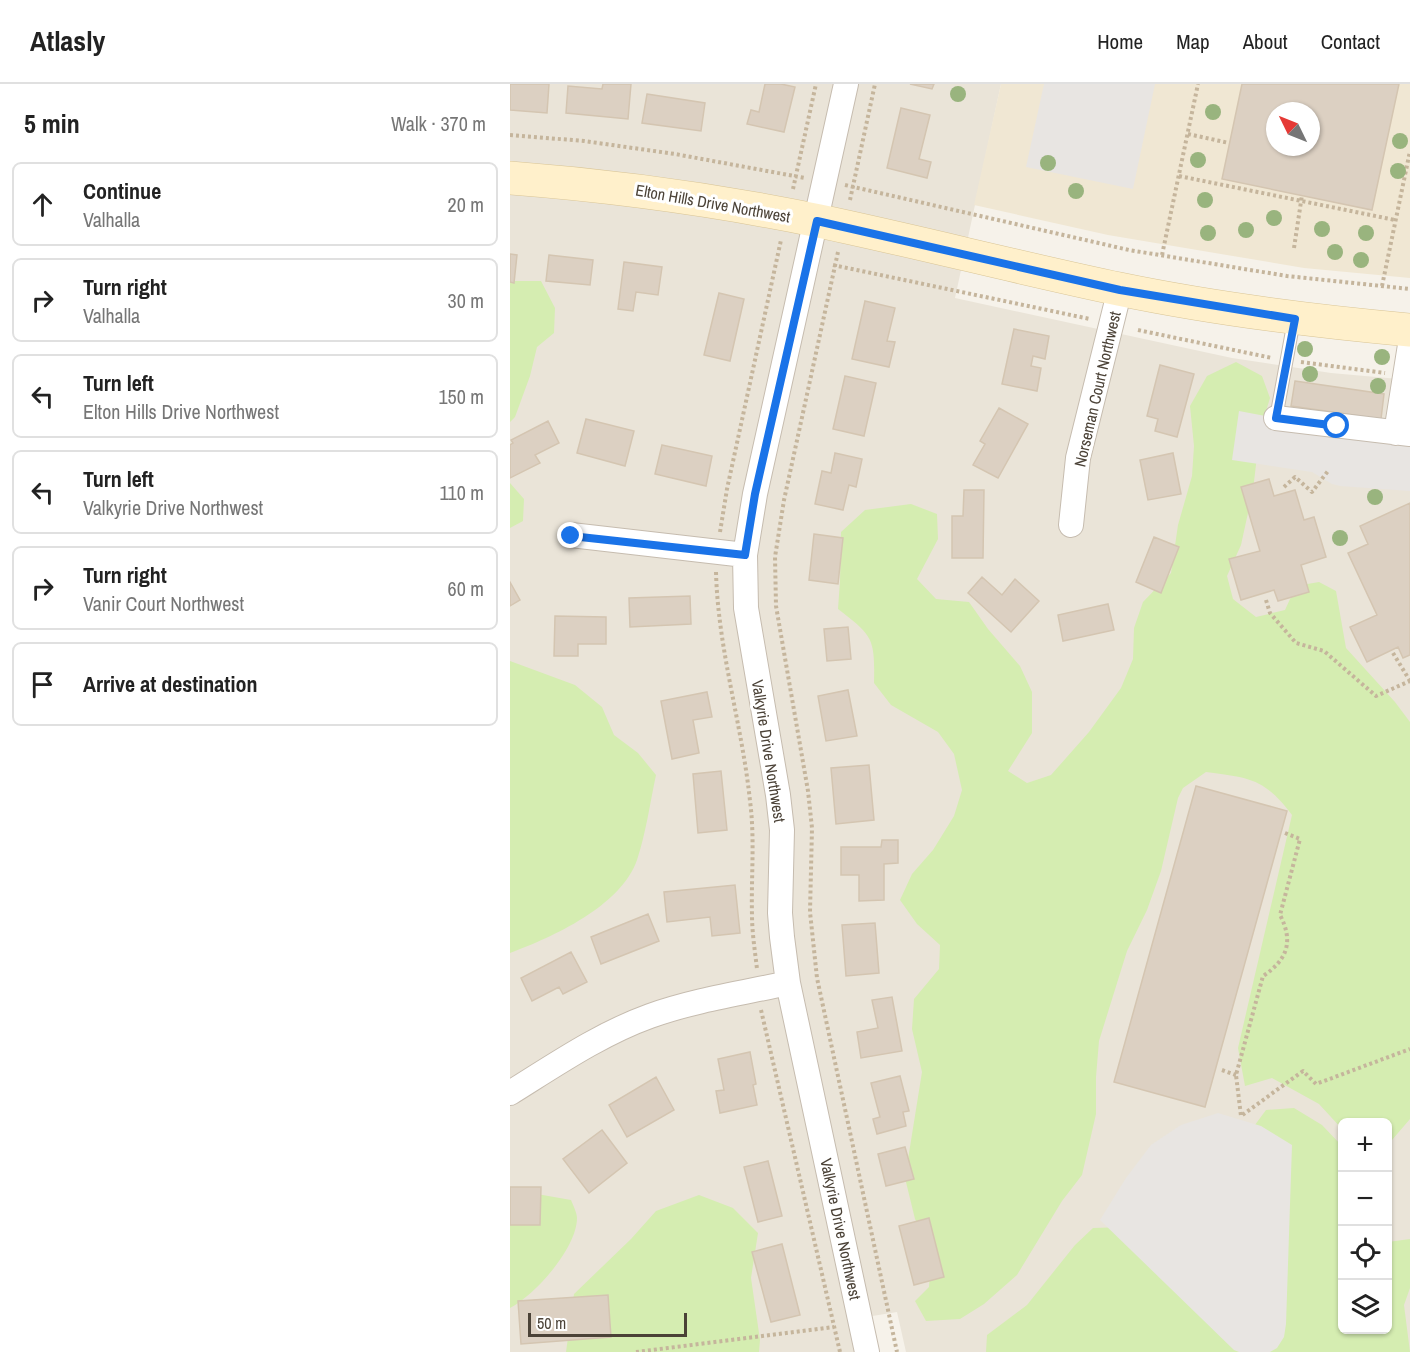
<!DOCTYPE html>
<meta charset="utf-8">
<style>
body{margin:0;font-family:"Archivo Narrow",sans-serif;background:#f2f2f2;color:#222}
.controls{position:absolute;right:18px;bottom:18px;display:grid;overflow:hidden;border-radius:9px;box-shadow:0 2px 4px #0004}
.controls button{width:54px;height:54px;display:grid;place-items:center;padding:0;border:0;border-bottom:2px solid #e0e0e0;background:#fff;color:#222;font:30px sans-serif}
.compass{position:absolute;left:756px;top:18px;width:54px;height:54px;border-radius:50%;background:#fff;box-shadow:0 2px 4px #0004;rotate:313deg}
.scale{position:absolute;left:18px;bottom:15px;width:159px;box-sizing:border-box;padding-left:6px;border:3px solid #4b4237;border-top:0;font-size:16px;line-height:21px;white-space:nowrap;color:#4b4237;-webkit-text-stroke:4px #fff;paint-order:stroke}
.stop{position:absolute;width:18px;height:18px;margin:-14px;border:4px solid #1a73e8;border-radius:50%;background:#fff}
.stop.end{background:#1a73e8;border-color:#fff;box-shadow:0 2px 6px #0008}
.list{margin:0;padding:0;list-style:none}
h2{display:flex;justify-content:space-between;align-items:center;height:78px;margin:0;padding:0 24px;font-size:26px}
h2 small{font-size:20px;font-weight:400;color:#767676}
.list li{display:grid;grid-template-columns:39px 1fr auto;gap:18px;align-items:center;box-sizing:border-box;height:84px;margin:0 12px 12px;padding:0 12px;border:2px solid #e0e0e0;border-radius:9px}
.list b{display:block;font-size:22px;white-space:nowrap}
.list p{margin:0;font-size:20px;white-space:nowrap;color:#767676}
.list em{font-size:20px;font-style:normal;color:#767676}
.icon{flex:none;width:33px;height:33px;fill:none;stroke:currentColor;stroke-width:2;stroke-linecap:round;stroke-linejoin:round}
.map{position:relative;flex:none;width:900px;height:1268px;overflow:hidden}
header{display:flex;align-items:center;gap:36px;box-sizing:border-box;height:84px;padding:0 30px;background:#fff;border-bottom:2px solid #e0e0e0}
header strong{font-size:28px}
nav{display:flex;gap:33px;margin-inline-start:auto;font-size:21px}
main{display:flex}
aside{flex:1;background:#fff}
.map>svg:first-child{display:block}
.residential{fill:#eae4d8;fill-rule:evenodd}
.education{fill:#f0e7d3;fill-rule:evenodd}
.green{fill:#d5edb1}
.parking{fill:#e8e5e2}
.building{fill:#dcd0c2;stroke:#d4c5b1;stroke-width:1.5;fill-rule:evenodd}
.lines{fill:none;stroke-linecap:round;stroke-linejoin:round}
.service-casing{stroke:#c6bcaf;stroke-width:14}
.minor-casing{stroke:#c6bcaf;stroke-width:26}
.secondary-casing{stroke:#d9c597;stroke-width:34}
.path{stroke:#c5b59c;stroke-width:4;stroke-dasharray:3 3;stroke-linecap:butt}
.service{stroke:#fff;stroke-width:12}
.minor{stroke:#fff;stroke-width:24}
.secondary{stroke:#fff0cb;stroke-width:33}
.tree{fill:#99b47e}
.route{stroke:#1a73e8;stroke-width:8}
.labels{text-anchor:middle;dominant-baseline:central;stroke-width:6;stroke-linejoin:round;paint-order:stroke}
.street-label{font-size:16px;fill:#4b4237;stroke:#fff}
</style>
<header>
<strong>Atlasly</strong>
<nav><a>Home</a><a>Map</a><a>About</a><a>Contact</a></nav>
</header>
<main>
<aside>
<h2>5 min<small>Walk · 370 m</small></h2>
<ul class="list">
<li><svg class="icon" aria-label="ahead" viewBox="0 0 24 24"><path d="M12 20V5M6 11l6-6 6 6"/></svg><div><b>Continue</b><p>Valhalla</p></div><em>20 m</em></li>
<li><svg class="icon" aria-label="right" viewBox="0 0 24 24"><path d="M7 20v-9h11M14 6l5 5-5 5"/></svg><div><b>Turn right</b><p>Valhalla</p></div><em>30 m</em></li>
<li><svg class="icon" aria-label="left" viewBox="0 0 24 24"><path d="M17 20v-9H6M10 6l-5 5 5 5"/></svg><div><b>Turn left</b><p>Elton Hills Drive Northwest</p></div><em>150 m</em></li>
<li><svg class="icon" aria-label="left" viewBox="0 0 24 24"><path d="M17 20v-9H6M10 6l-5 5 5 5"/></svg><div><b>Turn left</b><p>Valkyrie Drive Northwest</p></div><em>110 m</em></li>
<li><svg class="icon" aria-label="right" viewBox="0 0 24 24"><path d="M7 20v-9h11M14 6l5 5-5 5"/></svg><div><b>Turn right</b><p>Vanir Court Northwest</p></div><em>60 m</em></li>
<li><svg class="icon" aria-label="arrive" viewBox="0 0 24 24"><path d="M6 21V4h12l-3 4 3 4H6"/></svg><div><b>Arrive at destination</b></div></li>
</ul>
</aside>
<div class="map">
<svg width="900" height="1268" viewBox="0 0 900 1268">
<rect width="100%" height="100%" fill="#f6f2ea"/>
<path class="residential" d="M0,0H491L445,214L722,274L821,289L900,296V1268H396L387,1228L350,1234L357,1268H0ZM832,1038H878V1246H832Z"/>
<path class="education" d="M491,0H900V194L794,184L598,151L464,121ZM765,27H801V63H765Z"/>
<path class="green" d="M0,197H31L45,224L44,249L27,263L20,292L5,333L0,338Z
M726,278L752,292L760,314L750,347L743,406L731,461L717,492L723,515L746,533L775,526L786,502L809,498L826,507L836,564L885,618L900,638V1035L882,1056L878,1058V1038H832V1045L809,1020L762,994L735,1002L728,964L782,731C754,694 740,694 696,688L673,704L668,714L651,787L637,826L617,867L589,957L586,993V1030L572,1091L552,1117L507,1191L474,1220L450,1235L416,1237L405,1217L419,1203L422,1163L405,1135L395,1094L412,988L402,945L404,915L429,885L430,861L407,840L390,816L402,790L423,766L444,732L452,706L444,670L428,648L381,621L364,599C365,554 363,552 328,525L330,497L331,448L355,426L401,420L427,430L428,455L407,495L426,515L459,518L478,545L510,582L522,608V649L498,687L517,699L541,691L579,648L611,604L623,575L624,544L633,518L661,489L668,441L682,392L684,362L680,322L697,292Z
M0,399L14,415L13,437L0,444Z
M0,577L65,601L92,623L104,651L128,669L146,691C140,719 136,749 127,776C111,822 43,853 0,869Z
M784,1024L812,1041L832,1062V1246H878V1158L900,1155V1204L894,1221L900,1268H476L477,1251L517,1221L565,1161L583,1144L615,1143L736,1053L756,1026Z
M27,1110L61,1116C63,1121 67,1129 67,1134C67,1164 25,1211 0,1224V1119Z
M189,1111L223,1124L248,1149L241,1194L250,1256L249,1268H56L64,1210L121,1155L146,1127Z"/>
<path class="parking" d="M534,0H645L623,105L516,83Z
M729,327L766,334L900,350V407L830,402L822,400L802,388L722,376Z
M708,1029L751,1042L782,1061L776,1240L774,1253L767,1264L760,1268H729L724,1266L590,1136L616,1094L641,1061L671,1041Z"/>
<path class="building" d="M0,0H39L37,29L0,26Z
M93,0H121L118,35L56,29L58,2L92,5Z
M255,0H271L285,3L274,48L237,40L241,26L249,28Z
M400,0H424L422,5Z
M732,0H889L862,126L712,95ZM765,27H801V63H765Z
M137,10L195,19L191,47L132,39Z
M391,24L420,31L409,75L421,78L417,94L377,84Z
M0,170L7,171L4,199L0,198Z
M39,171L83,176L80,201L36,197Z
M114,178L152,183L148,211L126,208L123,227L108,225Z
M209,209L234,215L220,277L194,271Z
M355,217L385,224L377,257L385,258L379,283L342,275Z
M504,245L539,252L535,275L523,272L521,282L531,284L527,307L492,300Z
M650,281L684,290L667,353L645,347L648,335L637,332Z
M335,292L366,299L354,352L323,345Z
M785,297L874,310L871,335L781,322Z
M489,324L518,340L488,394L463,381L475,360L470,357Z
M76,335L124,347L115,382L67,369Z
M38,337L49,359L25,371L30,379L0,394V361L3,359L1,356Z
M152,361L202,372L196,402L145,390Z
M325,369L352,375L346,403L339,401L333,426L305,420L312,387L321,389Z
M663,369L671,410L638,416L630,376Z
M759,395L764,412L785,406L794,436L804,433L816,473L791,481L799,508L768,517L764,506L731,516L719,475L750,467L731,403Z
M454,406H474L473,474H442V432H453Z
M900,419V571L893,574L888,563L857,578L840,543L867,531L838,469L858,460L850,442Z
M304,450L333,454L328,500L299,496Z
M644,453L669,463L651,509L626,498Z
M472,493L492,511L505,495L529,517L501,548L458,509Z
M0,498L10,516L0,522Z
M180,512L181,540L120,543L119,514Z
M598,520L604,546L553,557L548,531Z
M45,532L96,533V560H68V572H44Z
M338,543L341,575L317,577L314,545Z
M338,606L347,652L316,657L308,612Z
M197,608L202,633L183,636L189,669L162,675L151,617Z
M359,681L364,736L326,740L321,684Z
M211,687L217,746L188,749L183,690Z
M686,702L777,727L695,1023L604,998Z
M372,756H388V779L374,780V816L349,817V791H331V763H371Z
M225,801L230,849L202,852L200,833L157,838L154,808Z
M138,830L149,857L91,880L81,853Z
M365,839L369,889L336,892L332,841Z
M61,868L77,898L53,910L49,903L22,917L11,894Z
M382,913L392,967L351,974L347,948L368,944L362,916Z
M240,968L246,1000L243,1001L247,1021L210,1029L206,1007L214,1006L208,975Z
M390,992L399,1027L393,1028L396,1042L367,1050L363,1035L370,1033L361,999Z
M146,993L164,1026L117,1053L99,1021Z
M92,1046L117,1079L79,1109L53,1075Z
M395,1063L404,1095L376,1102L368,1070Z
M258,1077L272,1132L248,1138L234,1083Z
M0,1103H31L30,1141H0Z
M419,1134L434,1193L404,1201L389,1142Z
M272,1160L290,1231L261,1238L242,1168Z
M98,1211L101,1253L11,1260L8,1217Z"/>
<g class="lines">
<defs>
<path id="service" d="M766,334L784,236"/>
<path id="minor" d="M336,0L245,410L235,471L236,524L268,711L272,746L270,829L272,853L278,899L357,1268
M766,334L900,350
M886,349L900,261
M561,441L568,374L610,205
M61,451L235,471
M0,1009C45,981 90,950 140,932C185,916 232,909 278,899"/>
<path id="secondary" d="M0,94C104,102 207,116 309,137C409,158 509,184 609,205C705,225 802,237 900,246"/>
</defs>
<use href="#service" class="service-casing"/>
<use href="#minor" class="minor-casing"/>
<use href="#secondary" class="secondary-casing"/>
<path class="path" d="M678,50L719,59
M0,51L74,57L165,70L295,94
M669,92L885,136
M335,101L619,166L777,192L900,205
M283,105L306,0
M340,116L365,0
M784,164L792,111
M328,168L274,416L265,473L266,522L298,707L302,744L300,828L307,894L387,1268
M652,171L688,0
M323,181L580,235
M872,202L900,67
M628,246L762,274
M791,278L875,289
M774,403L785,393L802,408L818,387
M210,448L217,405L271,156
M206,488C208,566 232,640 240,717C245,755 241,793 242,831C242,849 245,867 247,885
M756,516L760,529L786,559L814,567L866,612L900,597
M883,569L900,597
M775,749L790,755L770,831C784,858 777,876 753,892L726,991L731,1032L793,987L806,1000L900,965
M251,926L330,1268
M712,986L726,991
M126,1268L324,1243"/>
<use href="#service" class="service"/>
<use href="#minor" class="minor"/>
<use href="#secondary" class="secondary"/>
</g>
<g class="tree">
<circle cx="448" cy="10" r="8"/>
<circle cx="703" cy="28" r="8"/>
<circle cx="890" cy="57" r="8"/>
<circle cx="688" cy="76" r="8"/>
<circle cx="538" cy="79" r="8"/>
<circle cx="888" cy="87" r="8"/>
<circle cx="566" cy="107" r="8"/>
<circle cx="695" cy="116" r="8"/>
<circle cx="764" cy="134" r="8"/>
<circle cx="812" cy="145" r="8"/>
<circle cx="736" cy="146" r="8"/>
<circle cx="698" cy="149" r="8"/>
<circle cx="856" cy="149" r="8"/>
<circle cx="825" cy="168" r="8"/>
<circle cx="851" cy="176" r="8"/>
<circle cx="795" cy="265" r="8"/>
<circle cx="872" cy="273" r="8"/>
<circle cx="800" cy="290" r="8"/>
<circle cx="868" cy="302" r="8"/>
<circle cx="865" cy="413" r="8"/>
<circle cx="830" cy="454" r="8"/>
</g>
<g class="lines">
<path class="route" d="M61,452L235,471L245,410L307,137L610,206L785,235L766,334L827,342"/>
</g>
<g class="labels">
<g class="street-label">
<text transform="translate(203 119) rotate(10)">Elton Hills Drive Northwest</text>
<text transform="translate(587 305) rotate(-77)">Norseman Court Northwest</text>
<text transform="translate(259 667) rotate(81)">Valkyrie Drive Northwest</text>
<text transform="translate(331 1145) rotate(78)">Valkyrie Drive Northwest</text>
</g>
</g>
</svg>
<div class="controls">
<button>+</button>
<button>−</button>
<button><svg class="icon" aria-label="locate" viewBox="0 0 24 24"><circle cx="12" cy="12" r="6"/><path d="M12 2v4M12 18v4M2 12h4M18 12h4"/></svg></button>
<button><svg class="icon" aria-label="layers" viewBox="0 0 24 24"><path d="M12 4l9 5-9 5-9-5zM3 14l9 5 9-5"/></svg></button>
</div>
<svg class="compass" viewBox="-18 -18 36 36"><path d="M0-13l5 13h-10z" fill="#e53935"/><path d="M0 13l5-13h-10z" fill="#767676"/></svg>
<div class="scale">50 m</div>
<div class="stop" style="left:827px;top:342px"></div>
<div class="stop end" style="left:61px;top:452px"></div>
</div>
</main>
